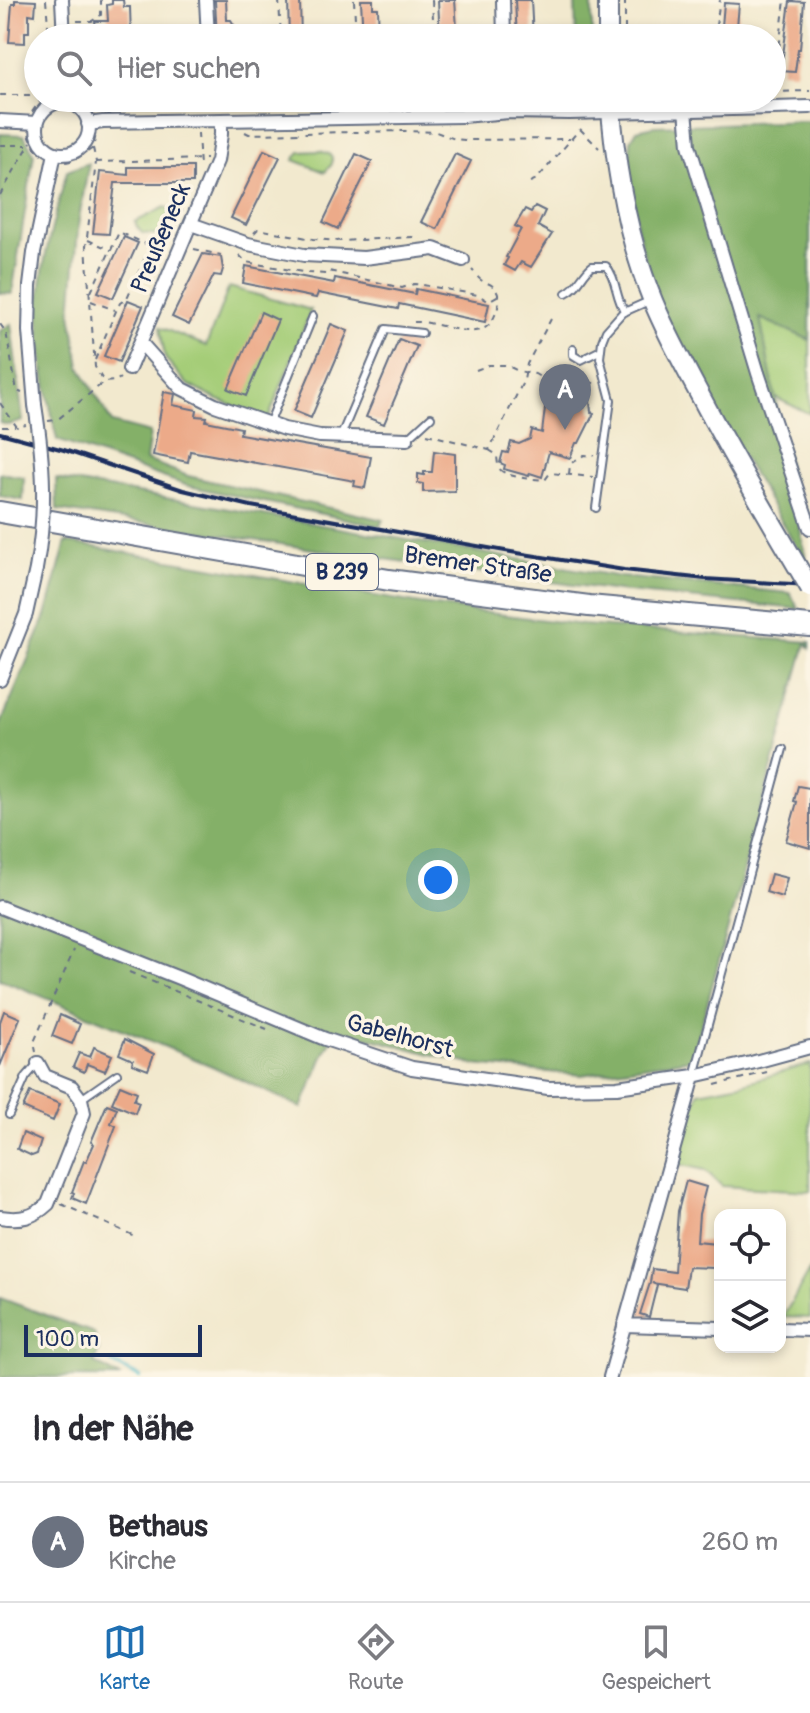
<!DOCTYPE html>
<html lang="de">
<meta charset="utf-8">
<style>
body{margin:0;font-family:Pangolin,sans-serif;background:#f7f7f7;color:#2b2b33}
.controls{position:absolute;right:24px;bottom:24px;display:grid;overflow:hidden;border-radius:16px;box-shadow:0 4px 12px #0003}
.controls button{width:72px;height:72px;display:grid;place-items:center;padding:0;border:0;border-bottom:2px solid #e1e1e2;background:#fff;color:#2b2b33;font:40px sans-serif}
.scale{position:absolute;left:24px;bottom:20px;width:178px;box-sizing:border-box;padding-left:8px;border:4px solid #1b2f5e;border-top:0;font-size:22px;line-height:28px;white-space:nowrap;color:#1b2f5e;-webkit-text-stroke:6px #fcf5e5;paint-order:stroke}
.you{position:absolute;left:438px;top:880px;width:28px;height:28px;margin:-20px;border:6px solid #fff;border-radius:50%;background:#1a73e8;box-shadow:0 0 0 12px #1a73e833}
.badge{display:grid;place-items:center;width:52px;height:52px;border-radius:50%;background:#1f6fb2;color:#fff;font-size:26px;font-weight:700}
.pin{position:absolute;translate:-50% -66px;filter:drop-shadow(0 2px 4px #0008)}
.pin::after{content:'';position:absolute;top:42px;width:28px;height:24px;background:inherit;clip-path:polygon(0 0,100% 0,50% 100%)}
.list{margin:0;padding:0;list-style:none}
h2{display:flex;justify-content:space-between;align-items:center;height:104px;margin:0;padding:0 32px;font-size:34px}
h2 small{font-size:26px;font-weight:400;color:#7c7c81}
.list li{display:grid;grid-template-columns:52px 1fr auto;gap:24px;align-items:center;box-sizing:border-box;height:120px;padding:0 32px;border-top:2px solid #e1e1e2}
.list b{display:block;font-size:30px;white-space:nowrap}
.list p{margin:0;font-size:26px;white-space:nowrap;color:#7c7c81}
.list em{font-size:26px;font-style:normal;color:#7c7c81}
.icon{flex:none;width:44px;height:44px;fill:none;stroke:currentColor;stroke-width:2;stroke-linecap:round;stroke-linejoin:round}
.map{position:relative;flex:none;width:810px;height:1377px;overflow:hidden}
.search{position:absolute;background:#fff;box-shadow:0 4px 12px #0003;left:24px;right:24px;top:24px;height:88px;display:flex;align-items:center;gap:20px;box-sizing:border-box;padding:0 28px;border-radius:44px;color:#7c7c81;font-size:30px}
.sheet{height:224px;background:#fff}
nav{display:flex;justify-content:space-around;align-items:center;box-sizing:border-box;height:112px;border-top:2px solid #e1e1e2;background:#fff;font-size:22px;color:#7c7c81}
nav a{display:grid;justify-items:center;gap:4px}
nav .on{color:#1f6fb2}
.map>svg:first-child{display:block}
.green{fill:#a5cd78;stroke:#607e6b;stroke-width:2}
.forest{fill:#84b068;stroke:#507063;stroke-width:2}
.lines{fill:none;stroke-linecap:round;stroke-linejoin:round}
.stream{stroke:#47b4c4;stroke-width:4}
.building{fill:#ecaa89}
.service-casing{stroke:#667085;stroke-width:10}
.minor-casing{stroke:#667085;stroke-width:16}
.secondary-casing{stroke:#667085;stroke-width:22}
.primary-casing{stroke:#667085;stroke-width:24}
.path{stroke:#667085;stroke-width:2;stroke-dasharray:6 6;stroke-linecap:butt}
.service{stroke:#fff;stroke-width:6}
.minor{stroke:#fff;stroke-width:12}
.secondary{stroke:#fff;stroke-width:18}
.primary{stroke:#fff;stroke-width:20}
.rail{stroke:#1b2f5e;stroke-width:4}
.minor-bridge-casing{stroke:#667085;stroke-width:16;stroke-linecap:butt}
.secondary-bridge-casing{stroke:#667085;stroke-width:22;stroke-linecap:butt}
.minor-bridge{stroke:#fff;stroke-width:12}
.secondary-bridge{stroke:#fff;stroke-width:18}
.labels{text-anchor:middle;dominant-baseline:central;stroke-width:7;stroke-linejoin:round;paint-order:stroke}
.shield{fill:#fcf5e5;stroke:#5e6a86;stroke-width:2}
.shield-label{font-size:22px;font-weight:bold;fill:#1b2f5e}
.street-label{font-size:24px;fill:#1b2f5e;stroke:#fcf5e5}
</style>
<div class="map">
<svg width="810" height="1377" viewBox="0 0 810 1377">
<rect width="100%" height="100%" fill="#fcf5e5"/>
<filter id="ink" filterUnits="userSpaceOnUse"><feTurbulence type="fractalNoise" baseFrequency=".0125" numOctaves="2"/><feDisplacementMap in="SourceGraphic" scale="16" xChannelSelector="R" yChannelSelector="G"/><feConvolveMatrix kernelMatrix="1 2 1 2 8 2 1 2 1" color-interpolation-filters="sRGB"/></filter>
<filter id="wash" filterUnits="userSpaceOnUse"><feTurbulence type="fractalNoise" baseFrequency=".006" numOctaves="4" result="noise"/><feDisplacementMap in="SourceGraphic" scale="32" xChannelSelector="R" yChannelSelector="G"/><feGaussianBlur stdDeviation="1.8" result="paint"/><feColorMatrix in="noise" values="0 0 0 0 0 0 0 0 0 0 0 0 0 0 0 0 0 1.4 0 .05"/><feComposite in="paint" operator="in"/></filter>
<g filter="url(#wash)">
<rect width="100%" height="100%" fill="#f2e9ce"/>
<path class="green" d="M320,151L329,154L332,158V164L325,172L294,160L300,152Z
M165,207L171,210L159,235L142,233L137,227L135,222Z
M229,287L311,310L268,419L216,399L187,384L165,358L160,327L206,346Z
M759,317L810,340V414L774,397Z
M810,1064V1191L722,1186L705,1170L673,1163L699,1092L741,1084Z
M810,1270V1318L783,1317Z"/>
<path class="forest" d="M575,0H592V38H576Z
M810,121V340L760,318L807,565L681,353L654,294L637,227L629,170L631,140L637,130L654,126Z
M0,134L24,135L34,154L12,294L0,293Z
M89,163L79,218L71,313L80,367L112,423L150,433L146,460L188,476L383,520L380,526L188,486L57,440C48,398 39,354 39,311C40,264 55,216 67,171Z
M11,324L23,421L8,425L0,423V331Z
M0,473L24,477L23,500L0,496Z
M56,479L621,577L790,593L799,609L618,591L326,551L57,510Z
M66,542L421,604L583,625L810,642V648L806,643L692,1059L581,1075L474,1065L337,1030L324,1054L302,1108L212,1066L0,979V726L46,616Z
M0,1298L94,1333L99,1350L94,1363L121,1377H0Z"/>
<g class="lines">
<path class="stream" d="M112,1363L140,1377"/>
</g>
<g id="blocks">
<path class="building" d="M15,0L36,1L35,15L29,14V32H25V43L9,42L12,4H15Z
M112,0H123L124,7H130L131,37L97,38L95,21H108L107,5L112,4Z
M215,0H226L227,20H231L234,25L227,32V38H217Z
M288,0H300L301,38H289Z
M361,0H373V8H378L379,35H376V38H363Z
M438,0H455L457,28L452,29V38H440Z
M515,0H531L533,38H517Z
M790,1L804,2L800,49H798L795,72L781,71Z
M724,3L739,4L736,38H721Z
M264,150L280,157L246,225L231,218Z
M356,154L372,161L338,229L323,222Z
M455,154L471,161L437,229L421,222Z
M128,167H193V183H115L109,234L93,233L100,172L128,175Z
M535,206L545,211L538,226L552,234L531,267L521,262L515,271L504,265L508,258L506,257L521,229L515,226L525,209L531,212Z
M124,237L138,243L113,298L98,292Z
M203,254L221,257L223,269L221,276L214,275L189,325L172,317Z
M246,266L334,283L335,278L415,294L416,289L489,304L485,322L399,304L398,309L318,293L316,298L243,283Z
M128,300L143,306L119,362L104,356Z
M261,312L278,320L246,396L228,389Z
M331,324L348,331L311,418L294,411Z
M399,339L417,346L384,424L366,417Z
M561,384L589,391L591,412L594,413L579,443H576L570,458L549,452L542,477L530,473L529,476L504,469L505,465L500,463L503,452L508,453L511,442L519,444L530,439L532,430L542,433L546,400L549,401Z
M164,392L175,394L173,405L197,410L196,416L207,417L206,421L241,428L240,434L371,457L365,488L354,486L355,481L190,451L188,462L153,455Z
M434,451L455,454V491L423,492V484L418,483V474L424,475V472H432Z
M798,786L810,788V848L786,841L797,802L794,801Z
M771,874L787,878L782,897L766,892Z
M4,1011L20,1018L0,1066V1022Z
M60,1015L80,1024L72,1044L52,1036Z
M125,1039L154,1054L148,1070L132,1064L133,1060L119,1054Z
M94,1047L112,1055L105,1071L87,1064L84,1072L73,1067L79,1053L90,1057Z
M120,1085L137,1092L134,1100L139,1102L135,1113L112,1103Z
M30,1092L60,1104L53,1121L23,1108Z
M107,1104L117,1108L111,1123L116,1126L86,1204L72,1198L74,1193L72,1192L84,1161L86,1162L94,1144L91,1142Z
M23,1133L41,1141L37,1154L32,1156L17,1149Z
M686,1181L706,1187L699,1214L697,1241L716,1243L714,1268L688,1267L685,1288L652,1283L657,1285L649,1317L640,1314L650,1283L652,1269L674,1272L678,1211Z"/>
</g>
</g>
<g filter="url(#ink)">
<use href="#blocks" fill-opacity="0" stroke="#667085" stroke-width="2"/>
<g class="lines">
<defs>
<path id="service" d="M566,293C579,287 581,275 592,266H606C617,278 615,298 625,312
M573,349V355L581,360L599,351
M269,424L313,316
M340,438L386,329L422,333
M407,439L431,417
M596,508L611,400L600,358L602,341L606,331L622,313L649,301
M694,1076L783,749
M81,1099L117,1074
M9,1115L26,1077L38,1063"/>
<path id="minor" d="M62,0L64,38
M206,0L208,38
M503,0L504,38
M37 128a26 26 0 1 1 52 0a26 26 0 1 1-52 0Z
M686,109L689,145L758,373L810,528
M0,121L37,123
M88,124L103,122L462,116L509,112L569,113L810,107
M191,224L248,244L304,255L364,258L434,249L463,260
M141,343L181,388L215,405L284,429L320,436L407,439
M129,369L217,161L221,134V121
M35,405L29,331L30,286L34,253L55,153
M0,679L26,614L36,569
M0,907L179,978L325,1039L412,1068L548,1088L617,1087L694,1076L751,1063L810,1047
M0,1217C20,1220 33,1218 48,1204L84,1113L81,1099L72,1087L45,1076L38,1063
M624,1325L720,1328
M780,1329L810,1330
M610,1377L694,1076"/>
<path id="secondary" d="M608,0V38
M610,98C615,167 627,237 653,301C667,335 685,367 702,399C730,452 760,503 790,554"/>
<path id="primary" d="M0,512L389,580L589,606L810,626"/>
</defs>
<use href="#service" class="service-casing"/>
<use href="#minor" class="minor-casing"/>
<use href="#secondary" class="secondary-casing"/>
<use href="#primary" class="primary-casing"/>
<path class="path" d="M46,0L49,38
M279,0L281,38
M354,0L356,38
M432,0L434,38
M625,0V38
M77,21H92L101,15V0
M714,38L720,0
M775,81L785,0
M772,92L810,91
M0,95H35L40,100
M81,98L89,105L93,112
M199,109L200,98
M32,112L40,101L46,98
M580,129L599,148
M245,132L249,134L406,131L436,132L455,139L465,140L570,139
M198,133L200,167
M29,134L35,148L42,155
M0,145H27
M93,148L96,162L86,246L95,367L104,382L116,381L120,378
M66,162L75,160L93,148L96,134
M96,162L206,159
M530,182L537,179L579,130
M0,195L31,142
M254,233L258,229L313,239L341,241L414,237V240
M88,240L111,250L119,232L162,251L184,206
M194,249L221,255
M239,255L246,262L308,273L326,274L329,271L402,288L414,284L423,285L478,295L488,301L499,295
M91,292L110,251
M91,301L115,310
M414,322C442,320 482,348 495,315C499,307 501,298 496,290C492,283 487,284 481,280C477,277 475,273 472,270
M0,324L6,332L17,391L22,393
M95,360L116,311L120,303L127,298L150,247
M476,370L489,365H506L518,371L535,374L550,383L570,375L596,384
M0,403L17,427L26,425
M48,421L57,420L104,382
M2,427H15
M427,434L489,450L524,380L527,364L551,319
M489,450L497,455C497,457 498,467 499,468C505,478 534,479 545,480L550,473L593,477
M569,474L570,465C574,460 579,459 584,455L595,456
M129,972L267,1029
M36,1052L34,1042L74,950
M715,1085L767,1072
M61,1204L137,1237"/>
<use href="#service" class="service"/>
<use href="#minor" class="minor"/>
<use href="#secondary" class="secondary"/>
<use href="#primary" class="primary"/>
<path class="rail" d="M0,433L64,450L183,490L251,506L511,552L624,570L705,579L810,585"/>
<defs>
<path id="minor-bridge" d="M35,405C44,463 47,510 36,569"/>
<path id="secondary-bridge" d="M790,554L810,588"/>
</defs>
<use href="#minor-bridge" class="minor-bridge-casing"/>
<use href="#secondary-bridge" class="secondary-bridge-casing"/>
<use href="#minor-bridge" class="minor-bridge"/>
<use href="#secondary-bridge" class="secondary-bridge"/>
</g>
</g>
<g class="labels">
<rect class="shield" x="306" y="554" width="72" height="36" rx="6"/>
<g class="shield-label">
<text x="342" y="572">B 239</text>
</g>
<g class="street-label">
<text transform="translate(161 238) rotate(-67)">Preußeneck</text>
<text transform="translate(478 565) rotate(8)">Bremer Straße</text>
<text transform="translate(400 1036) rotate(15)">Gabelhorst</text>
</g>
</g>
</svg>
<div class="controls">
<button><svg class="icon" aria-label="locate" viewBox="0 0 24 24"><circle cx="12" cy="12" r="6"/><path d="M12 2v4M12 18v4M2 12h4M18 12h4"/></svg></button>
<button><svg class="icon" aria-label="layers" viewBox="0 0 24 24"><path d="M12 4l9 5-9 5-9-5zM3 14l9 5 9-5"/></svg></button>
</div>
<div class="scale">100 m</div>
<div class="you"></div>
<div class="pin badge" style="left:565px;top:430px;background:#6b7280">A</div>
<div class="search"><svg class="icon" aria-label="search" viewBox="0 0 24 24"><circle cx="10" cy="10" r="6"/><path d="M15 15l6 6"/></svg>Hier suchen</div>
</div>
<section class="sheet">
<h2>In der Nähe<small></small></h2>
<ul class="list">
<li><span class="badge" style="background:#6b7280">A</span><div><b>Bethaus</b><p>Kirche</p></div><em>260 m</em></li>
</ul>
</section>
<nav>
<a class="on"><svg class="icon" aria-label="map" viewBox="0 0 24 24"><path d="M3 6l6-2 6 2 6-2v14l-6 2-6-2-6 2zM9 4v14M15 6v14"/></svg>Karte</a>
<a><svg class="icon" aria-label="directions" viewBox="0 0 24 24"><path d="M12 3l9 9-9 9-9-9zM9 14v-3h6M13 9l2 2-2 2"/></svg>Route</a>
<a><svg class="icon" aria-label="saved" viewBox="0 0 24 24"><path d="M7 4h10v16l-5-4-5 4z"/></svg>Gespeichert</a>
</nav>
